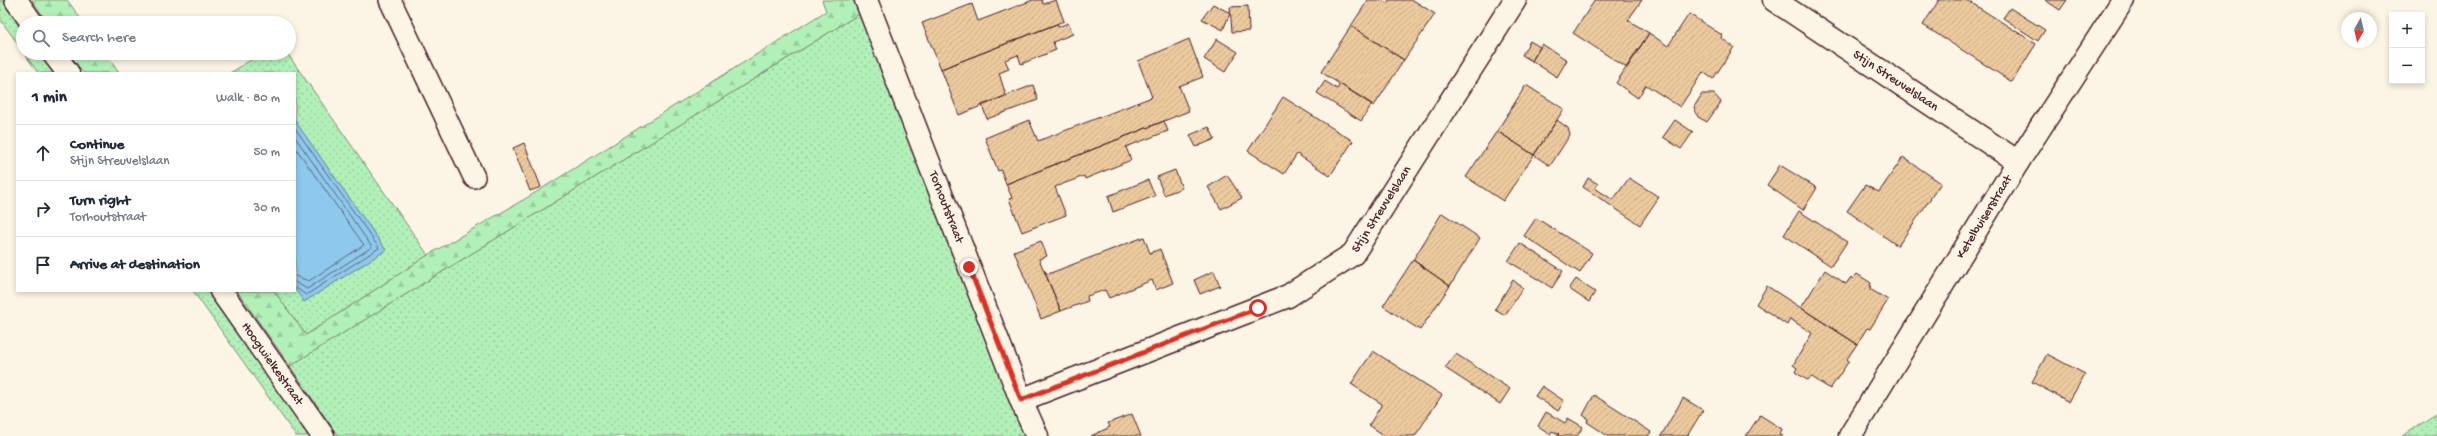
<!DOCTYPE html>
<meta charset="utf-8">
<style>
body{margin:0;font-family:"Gochi Hand",sans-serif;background:#f2f2f3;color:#1f2937}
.controls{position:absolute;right:12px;top:12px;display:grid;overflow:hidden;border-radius:0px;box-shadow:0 2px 6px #0003}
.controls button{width:36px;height:36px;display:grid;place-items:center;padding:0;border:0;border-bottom:1px solid #e0e1e3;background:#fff;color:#1f2937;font:20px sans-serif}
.compass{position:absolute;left:2341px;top:12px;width:36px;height:36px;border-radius:50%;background:#fff;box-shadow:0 2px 6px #0003;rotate:188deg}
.stop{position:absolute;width:12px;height:12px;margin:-9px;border:3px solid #d93025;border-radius:50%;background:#fff}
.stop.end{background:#d93025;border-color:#fff;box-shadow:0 1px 4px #0008}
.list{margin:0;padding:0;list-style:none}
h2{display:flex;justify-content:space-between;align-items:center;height:52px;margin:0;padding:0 16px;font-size:17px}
h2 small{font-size:13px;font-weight:400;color:#747a83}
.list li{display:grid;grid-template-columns:26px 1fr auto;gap:12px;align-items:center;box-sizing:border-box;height:56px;padding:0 16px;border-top:1px solid #e0e1e3}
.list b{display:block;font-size:15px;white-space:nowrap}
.list p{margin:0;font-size:13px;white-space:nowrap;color:#747a83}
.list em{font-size:13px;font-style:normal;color:#747a83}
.icon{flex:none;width:22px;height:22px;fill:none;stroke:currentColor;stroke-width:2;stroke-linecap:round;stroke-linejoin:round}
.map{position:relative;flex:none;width:2437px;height:436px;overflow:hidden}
.search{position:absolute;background:#fff;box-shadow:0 2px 6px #0003;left:16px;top:16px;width:280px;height:44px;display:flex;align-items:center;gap:10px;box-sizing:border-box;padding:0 14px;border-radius:22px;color:#747a83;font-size:15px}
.panel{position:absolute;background:#fff;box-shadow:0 2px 6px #0003;left:16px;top:72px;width:280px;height:220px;border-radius:0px}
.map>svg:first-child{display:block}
.grass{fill:url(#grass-dots);stroke:#7e8872}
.forest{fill:url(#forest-firs);stroke:#7e8872}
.water{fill:#8cc9ec;stroke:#72859f}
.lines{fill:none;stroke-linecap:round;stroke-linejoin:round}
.shore{stroke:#646378;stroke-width:1}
.building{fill:url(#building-hatch);stroke:#4a1f2b}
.lane-casing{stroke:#4a1f2b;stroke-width:24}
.street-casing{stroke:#4a1f2b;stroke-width:25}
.lane{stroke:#fcf5e5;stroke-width:21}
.street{stroke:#fcf5e5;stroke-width:22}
.route{stroke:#d93025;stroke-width:5}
.labels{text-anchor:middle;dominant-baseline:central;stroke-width:4;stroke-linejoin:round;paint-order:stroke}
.street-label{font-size:13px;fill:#4a1f2b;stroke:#fcf5e5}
</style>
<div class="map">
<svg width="2437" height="436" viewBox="0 0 2437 436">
<defs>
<pattern id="grass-dots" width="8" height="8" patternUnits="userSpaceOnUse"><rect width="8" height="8" fill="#b1f1b8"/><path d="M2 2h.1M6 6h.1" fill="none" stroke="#9ace9e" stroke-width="1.8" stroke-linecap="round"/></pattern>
<pattern id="forest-firs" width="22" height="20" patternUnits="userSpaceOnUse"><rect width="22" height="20" fill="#b1f1b8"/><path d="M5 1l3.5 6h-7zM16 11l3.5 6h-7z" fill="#9ace9e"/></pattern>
<pattern id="building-hatch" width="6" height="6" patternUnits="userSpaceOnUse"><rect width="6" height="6" fill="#ecca9d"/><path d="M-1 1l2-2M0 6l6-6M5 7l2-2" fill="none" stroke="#ccad87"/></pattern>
</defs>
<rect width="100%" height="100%" fill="#fcf5e5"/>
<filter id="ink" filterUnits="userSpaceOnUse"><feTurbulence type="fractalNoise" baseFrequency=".025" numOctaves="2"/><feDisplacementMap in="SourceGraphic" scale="8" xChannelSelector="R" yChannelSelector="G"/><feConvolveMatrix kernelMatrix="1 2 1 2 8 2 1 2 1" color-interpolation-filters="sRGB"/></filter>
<g filter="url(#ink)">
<path class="grass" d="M0,0H7L23,23V51L0,19Z
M859,14L1027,436H338L290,366Z
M24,53H44L58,73H38Z
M262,53H287L428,255L306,335L274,291L295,289L304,302L386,250L295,121V73H230Z
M193,291H212L312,436H296Z
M2437,413V436H2403Z"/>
<path class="forest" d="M32,0H67L84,23H48Z
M822,0H853L859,14L290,366L237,291H274L306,335L428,255L530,196L826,11Z
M69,53H105L119,73H83Z"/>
<path class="water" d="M295,121L386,250L304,302L295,289Z"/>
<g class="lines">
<path class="shore" d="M295,128L379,248L306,295L295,287
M295,137L372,247L307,289L295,282
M295,147L364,245L309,281L295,276"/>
</g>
<path class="building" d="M1033,0H1042L1043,4L1056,0L1064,21L941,69L922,23L972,4L978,21Z
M1368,0H1382L1387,3L1389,0H1413L1435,14L1404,60L1351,26Z
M1595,0H1642L1628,20L1649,33L1627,68L1573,33Z
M1939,0H1967L2036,44L2012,82L1923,25Z
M2045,0H2067L2060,10Z
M1213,4L1230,13L1223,30L1202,19Z
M1248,6L1249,31L1232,32L1230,7Z
M2010,8L2045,30L2038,41L2003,18Z
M1689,14L1722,35L1721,38L1734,47L1713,79L1703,72L1680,107L1646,85L1638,98L1616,83L1649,33L1668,46Z
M1068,23L1073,34L1053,42L1056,50L1021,64L1018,55L1005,60L1009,69L999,73L1006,96L959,115L941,69L1057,24L1058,27Z
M1351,26L1404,60L1374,106L1321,72Z
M1189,39L1203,77L1179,86L1189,111L1006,184L1001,170L998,171L985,138L1029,120L1038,141L1152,97L1138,61Z
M1217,39L1238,52L1225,72L1204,59Z
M1530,41L1540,47L1532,61L1522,55Z
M1542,44L1567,60L1557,77L1532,61Z
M1325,81L1337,89L1340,84L1372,104L1361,121L1317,93Z
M1033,85L1038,100L987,119L982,105Z
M1526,85L1564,109L1534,155L1497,131Z
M1702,94H1714L1721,102L1707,122L1698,117L1694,107Z
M1283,97L1353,141L1330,176L1297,154L1284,174L1248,151Z
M1557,120L1568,128L1570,135L1550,166L1534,155Z
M1675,120L1693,132L1681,149L1663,137Z
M1164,121L1168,131L1126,147L1131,160L1085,179L1084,176L1055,187L1066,215L1022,232L1009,199L1012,198L1006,184Z
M1209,127L1215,139L1196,147L1190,135Z
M1497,131L1534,155L1503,201L1466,177Z
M524,143L541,187L530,191L513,148Z
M1903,157L1941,183L1898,246L1847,211L1865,185L1879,192Z
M1780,165L1817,188L1803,210L1767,185Z
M1175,170L1182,188L1164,195L1157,177Z
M1227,175L1242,198L1221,209L1208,187Z
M1588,178L1598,184L1595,188L1613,200L1629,178L1659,197L1640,225L1583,187Z
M1148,180L1155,196L1113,212L1108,196Z
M1799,211L1847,242L1831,266L1784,235Z
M1442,213L1480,238L1450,286L1413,260Z
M1536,218L1592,253L1580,273L1524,236Z
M1144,237L1150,253L1160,249L1173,283L1156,290L1152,280L1109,298L1105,290L1087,296L1088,301L1061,311L1044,270L1048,274Z
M1041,241L1047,256L1039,259L1061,311L1041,319L1014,251Z
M1520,243L1563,271L1552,288L1508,261Z
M1413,260L1450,286L1420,330L1383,306Z
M1825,270L1846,284L1851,277L1853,279L1857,274L1871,283L1870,289L1888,300L1870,329L1867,328L1857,344L1801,308Z
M1214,271L1220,286L1200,294L1194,280Z
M1576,279L1595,292L1589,302L1569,289Z
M1513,280L1523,288L1505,315L1495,309Z
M1767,286L1857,344L1847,359L1849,361L1830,389L1812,377L1807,380L1795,372L1797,368L1793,365L1812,333L1790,319L1787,325L1756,304Z
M1373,351L1442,395L1415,436H1385L1369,425L1382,404L1351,384Z
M1456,354L1510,389L1500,404L1445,368Z
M2047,354L2085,374L2069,402L2032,382Z
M1542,386L1564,401L1558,411L1535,396Z
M1594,395L1651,432L1648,436H1608L1587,422L1588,419L1583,415Z
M1683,398L1703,410L1687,436H1661Z
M1546,412L1565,423L1568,418L1583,427L1577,436H1557L1559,434L1552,431L1550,434L1538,426Z
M1132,414L1141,436H1091L1110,427L1108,423Z
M1760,415L1782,429L1780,434L1783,436H1746Z"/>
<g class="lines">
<defs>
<path id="lane" d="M390,0L474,177"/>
<g id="street">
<path d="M16,0L32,23"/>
<path id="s1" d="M866,0L1021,400L1037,436"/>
<path id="s2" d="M1774,0L2018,162"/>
<path d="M53,53L68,73"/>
<path id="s3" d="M221,291L323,436"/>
<path id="s4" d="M1021,400L1288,296L1353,254L1515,0"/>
<path id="s5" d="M1850,436L2018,162L2123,0"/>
</g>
</defs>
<use href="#lane" class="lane-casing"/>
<use href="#street" class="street-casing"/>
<use href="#lane" class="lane"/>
<use href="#street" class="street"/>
</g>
</g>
<g class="lines" filter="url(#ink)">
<path class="route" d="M969,267L1021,400L1258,308"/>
</g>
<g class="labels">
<g class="street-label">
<text stroke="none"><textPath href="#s2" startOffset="146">Stijn Streuvelslaan</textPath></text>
<text stroke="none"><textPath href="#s1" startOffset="222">Torhoutstraat</textPath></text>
<text stroke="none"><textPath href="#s4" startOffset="417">Stijn Streuvelslaan</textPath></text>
<text stroke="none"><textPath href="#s5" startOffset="257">Ketelbuiserstraat</textPath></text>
<text stroke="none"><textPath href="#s3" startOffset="89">Hoogwielkestraat</textPath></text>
</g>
</g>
</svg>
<div class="controls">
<button>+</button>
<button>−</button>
</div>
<svg class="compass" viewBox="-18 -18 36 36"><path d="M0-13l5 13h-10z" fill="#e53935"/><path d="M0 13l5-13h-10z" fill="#747a83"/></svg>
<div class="stop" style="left:1258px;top:308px"></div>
<div class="stop end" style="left:969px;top:267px"></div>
<div class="search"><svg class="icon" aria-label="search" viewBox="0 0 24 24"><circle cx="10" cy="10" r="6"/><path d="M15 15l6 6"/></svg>Search here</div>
<section class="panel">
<h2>1 min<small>Walk · 80 m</small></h2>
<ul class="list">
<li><svg class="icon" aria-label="ahead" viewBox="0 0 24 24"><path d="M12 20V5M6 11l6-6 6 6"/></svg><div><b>Continue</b><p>Stijn Streuvelslaan</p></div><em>50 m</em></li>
<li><svg class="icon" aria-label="right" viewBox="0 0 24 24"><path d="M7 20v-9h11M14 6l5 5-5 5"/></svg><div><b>Turn right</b><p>Torhoutstraat</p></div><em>30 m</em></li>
<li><svg class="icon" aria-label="arrive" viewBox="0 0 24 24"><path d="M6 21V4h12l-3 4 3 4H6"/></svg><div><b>Arrive at destination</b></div></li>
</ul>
</section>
</div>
